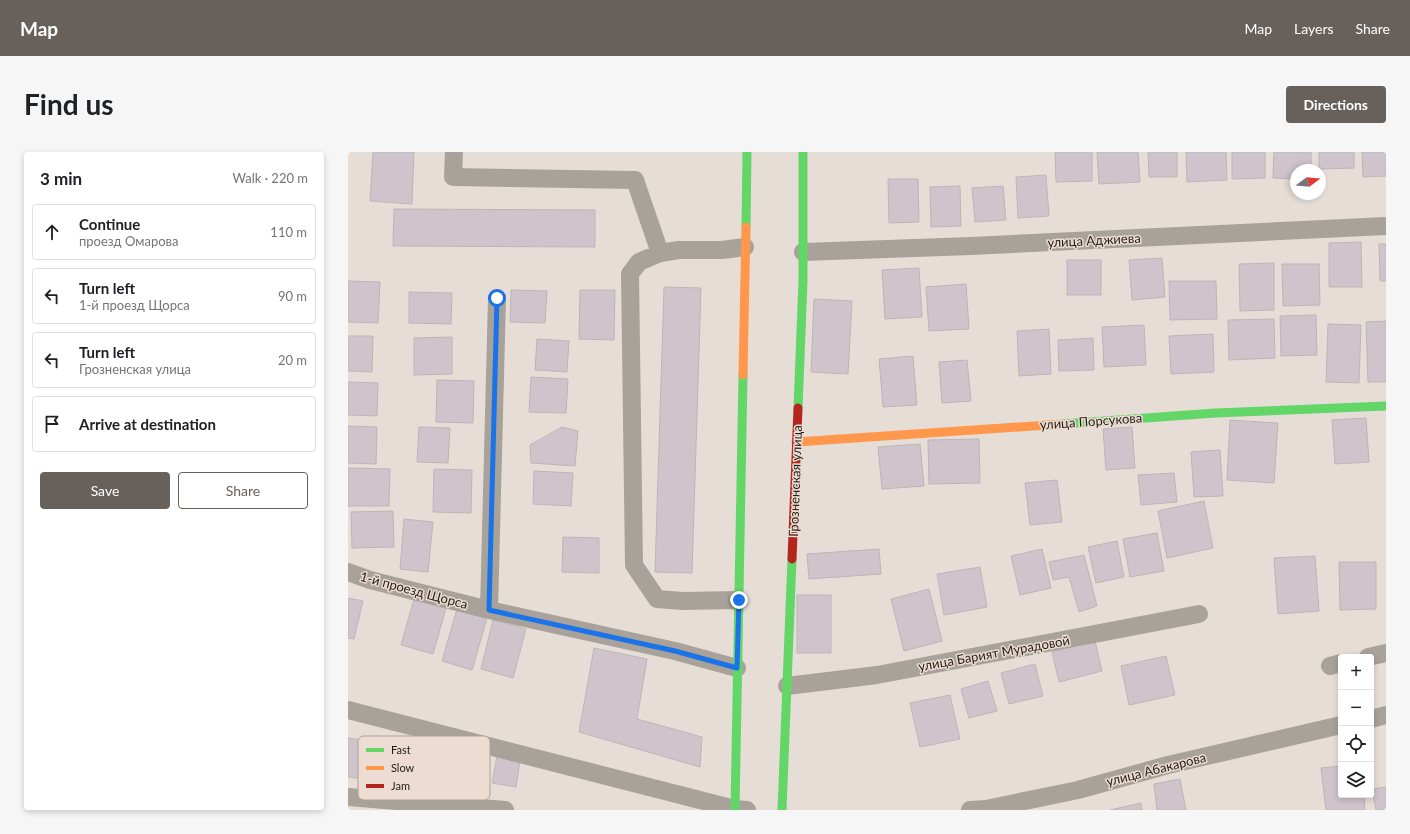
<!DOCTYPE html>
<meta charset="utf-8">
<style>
body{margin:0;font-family:Lato,sans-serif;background:#f6f6f6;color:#202124}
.controls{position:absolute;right:12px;bottom:12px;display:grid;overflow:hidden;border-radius:4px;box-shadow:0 2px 6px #0003}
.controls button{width:36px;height:36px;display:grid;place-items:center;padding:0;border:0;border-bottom:1px solid #e0e0e0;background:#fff;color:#202124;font:20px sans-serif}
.compass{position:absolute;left:942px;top:12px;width:36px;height:36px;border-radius:50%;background:#fff;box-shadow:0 2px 6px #0003;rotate:74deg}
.stop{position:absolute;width:12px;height:12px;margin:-9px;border:3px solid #1a73e8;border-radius:50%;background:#fff}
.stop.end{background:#1a73e8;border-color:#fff;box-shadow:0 1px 4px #0008}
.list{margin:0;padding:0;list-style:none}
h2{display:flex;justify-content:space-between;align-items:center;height:52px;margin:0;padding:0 16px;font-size:17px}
h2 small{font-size:13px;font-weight:400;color:#757577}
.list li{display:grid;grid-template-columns:26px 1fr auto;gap:12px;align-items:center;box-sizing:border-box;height:56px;margin:0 8px 8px;padding:0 8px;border:1px solid #e0e0e0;border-radius:4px}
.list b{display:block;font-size:15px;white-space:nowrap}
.list p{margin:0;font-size:13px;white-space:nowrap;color:#757577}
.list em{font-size:13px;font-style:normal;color:#757577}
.actions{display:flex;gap:8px;padding:12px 16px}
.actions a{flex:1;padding:9px 0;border:1px solid #67605b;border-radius:4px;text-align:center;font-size:14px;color:#67605b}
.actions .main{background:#67605b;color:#fff}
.icon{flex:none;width:22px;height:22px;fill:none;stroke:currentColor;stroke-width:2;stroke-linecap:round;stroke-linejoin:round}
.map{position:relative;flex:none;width:1038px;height:658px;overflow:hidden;border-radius:4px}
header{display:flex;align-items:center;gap:24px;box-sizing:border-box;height:56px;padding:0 20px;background:#67605b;color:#fff}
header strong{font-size:19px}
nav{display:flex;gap:22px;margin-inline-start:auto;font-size:14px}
.intro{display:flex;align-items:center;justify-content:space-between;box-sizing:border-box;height:96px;padding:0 24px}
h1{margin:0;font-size:28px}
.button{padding:10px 18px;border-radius:4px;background:#67605b;color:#fff;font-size:14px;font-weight:700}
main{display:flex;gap:24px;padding:0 24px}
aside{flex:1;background:#fff;border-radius:4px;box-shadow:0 2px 6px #0003}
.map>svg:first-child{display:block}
.building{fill:#cfc4cb;stroke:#bcb6b6}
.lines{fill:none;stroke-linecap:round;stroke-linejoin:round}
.street{stroke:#a8a29b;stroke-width:18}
.fast{stroke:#63d668;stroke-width:9}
.slow{stroke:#ff974d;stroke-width:9}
.jam{stroke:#b3261e;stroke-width:9}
.route{stroke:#1a73e8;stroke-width:5}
.labels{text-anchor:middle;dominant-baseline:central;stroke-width:3;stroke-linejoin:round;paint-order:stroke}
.street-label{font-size:13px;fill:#221c18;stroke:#ecdcd1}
.key{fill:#ecdcd1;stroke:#afa29a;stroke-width:1}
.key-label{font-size:11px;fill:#221c18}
</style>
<header>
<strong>Map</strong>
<nav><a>Map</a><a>Layers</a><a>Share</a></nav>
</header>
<div class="intro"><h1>Find us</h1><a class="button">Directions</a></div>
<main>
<aside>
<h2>3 min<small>Walk · 220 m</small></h2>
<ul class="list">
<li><svg class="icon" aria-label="ahead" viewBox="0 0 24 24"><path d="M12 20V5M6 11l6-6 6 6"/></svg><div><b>Continue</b><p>проезд Омарова</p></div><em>110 m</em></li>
<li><svg class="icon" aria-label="left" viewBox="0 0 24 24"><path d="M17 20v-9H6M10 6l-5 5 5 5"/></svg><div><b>Turn left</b><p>1-й проезд Щорса</p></div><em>90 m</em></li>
<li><svg class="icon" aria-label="left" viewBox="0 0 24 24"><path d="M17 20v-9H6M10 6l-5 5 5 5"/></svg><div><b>Turn left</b><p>Грозненская улица</p></div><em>20 m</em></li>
<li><svg class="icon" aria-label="arrive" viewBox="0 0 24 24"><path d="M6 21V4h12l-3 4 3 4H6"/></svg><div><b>Arrive at destination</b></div></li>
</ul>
<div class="actions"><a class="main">Save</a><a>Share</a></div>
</aside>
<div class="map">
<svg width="1038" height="658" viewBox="0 0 1038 658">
<rect width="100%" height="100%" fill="#e6ddd7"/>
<path class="building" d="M25,0H66L64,52L22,49Z
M707,0H744V29L708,30Z
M749,0H790L792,30L751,32Z
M800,0H829V25H801Z
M838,0H878L879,28L839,30Z
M884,0H917V26L884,27Z
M926,0H963V18H948V27L925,26Z
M971,0H1006V16L971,17Z
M1014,0H1038V24L1015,25Z
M698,23L701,64L670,66L668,25Z
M540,27H570L571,70L541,71Z
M612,34L613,74L583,75L582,35Z
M655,34L658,68L627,70L624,36Z
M46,57L247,58V95L45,94Z
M1013,90L1014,135H981V91Z
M1031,92H1038V129H1032Z
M814,106L817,145L784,148L781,108Z
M719,108H753V143H719Z
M926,111V158L892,159L891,112Z
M934,112H971L972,153L935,154Z
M571,116L574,165L537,167L534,118Z
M0,129L32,130L30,171L0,170Z
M821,129H868L869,167L822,168Z
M618,132L621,177L581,179L578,135Z
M316,135L353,136L344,421L307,420Z
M163,138L199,139L197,171L162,170Z
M232,138H267L266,188L231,187Z
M61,140L104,141L103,172L61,171Z
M466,147L504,149L500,222L463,220Z
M968,163L969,203L933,204L932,164Z
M926,167L927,206L881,208L880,168Z
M1038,169V230H1020L1018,170Z
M980,172L1013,173L1011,231L978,230Z
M796,173L798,213L756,215L754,175Z
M701,177L703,222L671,224L669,179Z
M865,182L866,220L823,222L821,184Z
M0,184H25L24,220L0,219Z
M104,185V222L66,223V186Z
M745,186L746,218L711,219L710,188Z
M189,187L221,189L219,220L187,218Z
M565,204L569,253L535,255L531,207Z
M619,208L623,249L594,251L591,210Z
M183,225L220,227L218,261L181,260Z
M89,228L126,229L125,271L88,270Z
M0,230L30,231L29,264L0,263Z
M1018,266L1021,310L987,312L984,268Z
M882,268L930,271L926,331L879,328Z
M0,274L29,275L28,312L0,311Z
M71,275L102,276L100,311L69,310Z
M214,275L230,279L227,314L183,311L182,293Z
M784,275L787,316L758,318L755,277Z
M631,287L632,331L581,332L580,288Z
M572,292L576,334L534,337L530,295Z
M872,298L875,344L846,345L843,300Z
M0,316L42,317L41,354H0Z
M86,317L124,318L123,361L85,360Z
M186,319L225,321L223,354L185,352Z
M826,321L829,350L793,353L790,323Z
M709,328L714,370L682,373L677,331Z
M856,349L865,396L819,406L810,359Z
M45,359L46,395L4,396L3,360Z
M56,367L85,370L80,420L52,417Z
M809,381L816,419L782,425L775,387Z
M215,385L251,386V421L214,420Z
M769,389L776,425L748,431L740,395Z
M531,397L533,422L461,427L459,402Z
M694,397L703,436L672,443L663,404Z
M736,403L749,454L731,460L721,425L705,428L701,410Z
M967,404L971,459L930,462L926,406Z
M991,410H1028V457L992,458Z
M632,415L639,455L596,463L589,422Z
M581,437L594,489L556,499L543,447Z
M449,443H483V501H449Z
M0,446L15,449L6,487L0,486Z
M66,447L98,456L85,502L53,493Z
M109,457L139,466L124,518L94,509Z
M145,468L178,477L165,526L133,517Z
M747,489L754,519L711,530L704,500Z
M246,496L299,507L289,567L354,585L352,615L231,580Z
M818,504L827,543L781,553L773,514Z
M687,512L695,544L661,552L653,521Z
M640,529L649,559L621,566L613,537Z
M602,543L612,587L572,595L562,551Z
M0,586L29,590L23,628L0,625Z
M149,604L172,608L168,635L144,631Z
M993,614V643H1016L1017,658H978L973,616Z
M832,627L838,658H809L806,632Z
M1038,635V658H1028L1024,637Z
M793,651L794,658H762Z"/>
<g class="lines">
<path class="street" d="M106,0L105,25L287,28L312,101
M455,100L623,94L1038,74
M0,420L22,428L141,458L327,499L389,516
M391,448L335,449L309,447L286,413L282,122L291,110L312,101L331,98H374L397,95
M141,458L149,146
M1020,505L1038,501
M982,514L993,511
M439,534L529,523L736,484L851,462
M0,558L387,657L399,658
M1023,567L1038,563
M0,645L157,658
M622,658L638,657L730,638L820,613L993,573"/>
<path class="fast" d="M398,75L399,0
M450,256L455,129V0
M715,272L867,261L1038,254
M387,658L395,223
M434,658L444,407"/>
<path class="slow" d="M395,223L398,75
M448,290L715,272"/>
<path class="jam" d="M444,407L450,256"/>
</g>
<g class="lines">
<path class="route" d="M149,146L141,458L327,499L389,516L391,448"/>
</g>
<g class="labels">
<g class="street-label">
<text transform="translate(746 88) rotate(-3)">улица Аджиева</text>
<text transform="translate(743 269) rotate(-4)">улица Порсукова</text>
<text transform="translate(447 329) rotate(-88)">Грозненская улица</text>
<text transform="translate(66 438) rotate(15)">1-й проезд Щорса</text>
<text transform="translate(646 501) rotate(-10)">улица Барият Мурадовой</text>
<text transform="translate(808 617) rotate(-14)">улица Абакарова</text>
</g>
</g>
<rect x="10" y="584" width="132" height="64" rx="6" class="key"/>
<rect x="18" y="596" width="18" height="4" fill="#63d668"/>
<rect x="18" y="614" width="18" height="4" fill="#ff974d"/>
<rect x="18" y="632" width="18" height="4" fill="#b3261e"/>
<g class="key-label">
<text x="43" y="602">Fast</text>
<text x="43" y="620">Slow</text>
<text x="43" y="638">Jam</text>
</g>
</svg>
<div class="controls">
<button>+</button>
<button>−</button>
<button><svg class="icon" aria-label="locate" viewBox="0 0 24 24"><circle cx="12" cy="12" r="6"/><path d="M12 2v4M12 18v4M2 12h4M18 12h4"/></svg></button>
<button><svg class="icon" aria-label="layers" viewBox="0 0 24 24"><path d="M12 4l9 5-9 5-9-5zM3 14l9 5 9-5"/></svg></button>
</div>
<svg class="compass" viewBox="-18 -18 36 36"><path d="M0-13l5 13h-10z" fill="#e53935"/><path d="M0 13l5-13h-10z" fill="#757577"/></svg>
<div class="stop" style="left:149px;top:146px"></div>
<div class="stop end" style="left:391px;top:448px"></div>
</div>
</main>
